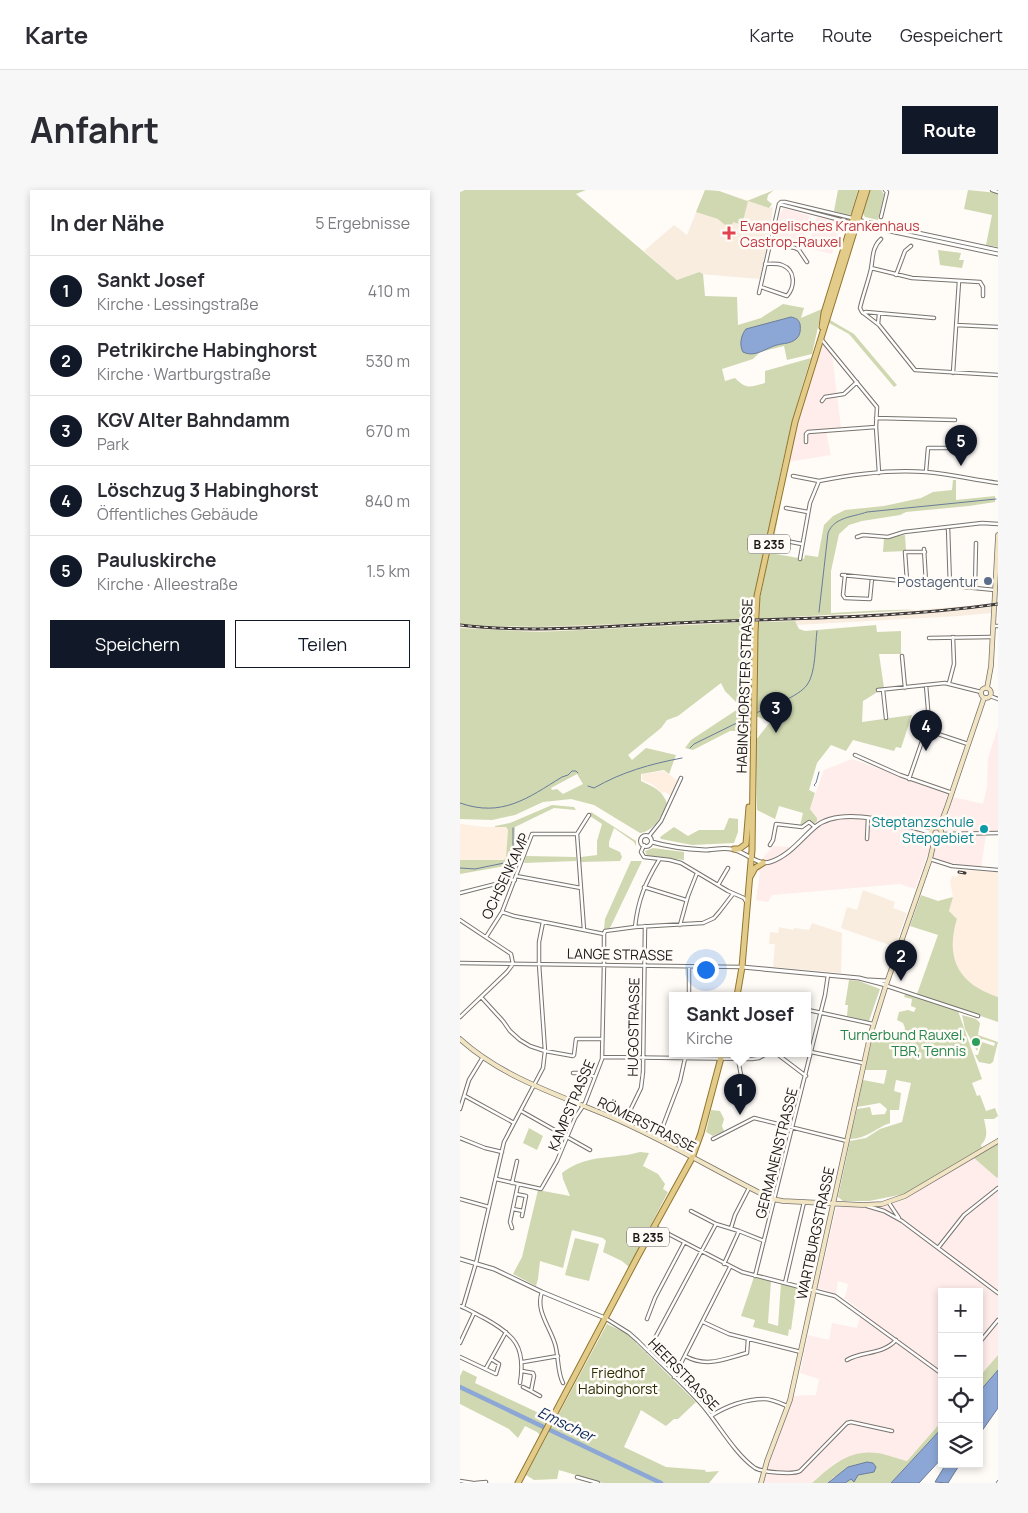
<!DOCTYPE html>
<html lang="de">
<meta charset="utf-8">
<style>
body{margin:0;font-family:Manrope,sans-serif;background:#f7f7f7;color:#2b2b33}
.controls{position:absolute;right:15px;bottom:15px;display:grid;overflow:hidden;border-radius:0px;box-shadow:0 2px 8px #0003}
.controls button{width:45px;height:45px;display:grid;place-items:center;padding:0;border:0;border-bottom:1px solid #e1e1e2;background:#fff;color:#2b2b33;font:25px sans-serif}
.you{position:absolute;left:245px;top:779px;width:18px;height:18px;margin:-12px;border:4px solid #fff;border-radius:50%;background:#1a73e8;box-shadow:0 0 0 8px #1a73e833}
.badge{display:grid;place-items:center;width:32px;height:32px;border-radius:50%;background:#111827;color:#fff;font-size:16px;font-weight:700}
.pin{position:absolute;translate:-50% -41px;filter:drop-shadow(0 1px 2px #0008)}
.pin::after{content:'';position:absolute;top:26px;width:18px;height:15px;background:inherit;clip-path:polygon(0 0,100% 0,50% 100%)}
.popup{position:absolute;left:209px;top:802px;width:142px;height:65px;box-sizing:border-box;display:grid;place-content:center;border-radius:0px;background:#fff;filter:drop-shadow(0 1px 4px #0005);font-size:16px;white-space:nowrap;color:#7c7c81}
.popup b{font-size:19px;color:#2b2b33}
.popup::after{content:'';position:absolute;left:50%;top:100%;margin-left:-10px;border:10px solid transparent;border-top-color:#fff}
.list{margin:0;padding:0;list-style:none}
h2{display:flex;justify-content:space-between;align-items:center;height:65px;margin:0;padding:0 20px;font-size:21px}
h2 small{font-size:16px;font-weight:400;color:#7c7c81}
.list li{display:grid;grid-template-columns:32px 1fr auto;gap:15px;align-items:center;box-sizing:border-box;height:70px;padding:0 20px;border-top:1px solid #e1e1e2}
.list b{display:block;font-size:19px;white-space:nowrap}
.list p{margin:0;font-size:16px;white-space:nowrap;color:#7c7c81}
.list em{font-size:16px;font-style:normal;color:#7c7c81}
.actions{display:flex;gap:10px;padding:15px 20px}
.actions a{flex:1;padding:11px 0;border:1px solid #111827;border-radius:0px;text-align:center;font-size:18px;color:#111827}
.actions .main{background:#111827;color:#fff}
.icon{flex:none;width:28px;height:28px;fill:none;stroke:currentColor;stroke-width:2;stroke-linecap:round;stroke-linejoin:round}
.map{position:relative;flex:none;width:538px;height:1293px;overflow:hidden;border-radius:0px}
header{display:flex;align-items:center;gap:30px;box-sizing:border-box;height:70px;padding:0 25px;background:#fff;border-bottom:1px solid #e1e1e2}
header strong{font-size:24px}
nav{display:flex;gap:28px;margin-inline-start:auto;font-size:18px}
.intro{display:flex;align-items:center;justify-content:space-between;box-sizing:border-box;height:120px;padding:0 30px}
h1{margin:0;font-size:35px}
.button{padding:12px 22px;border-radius:0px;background:#111827;color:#fff;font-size:18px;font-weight:700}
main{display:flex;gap:30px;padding:0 30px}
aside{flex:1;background:#fff;border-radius:0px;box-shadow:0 2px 8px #0003}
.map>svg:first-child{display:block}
.commercial{fill:#feedeb}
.industrial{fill:#feefe1}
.built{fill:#f9ede0}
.green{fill:#d0d8b1;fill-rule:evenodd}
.water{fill:#8ca7d5;stroke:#6a7c9b}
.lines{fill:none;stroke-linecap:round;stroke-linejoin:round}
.stream{stroke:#6a7c9b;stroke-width:1}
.river{stroke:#8ca7d5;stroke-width:4.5}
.minor-casing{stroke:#78736d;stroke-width:4.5}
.tertiary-casing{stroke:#78736d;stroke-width:5}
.secondary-casing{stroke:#78736d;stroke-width:5.5}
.primary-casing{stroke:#91762e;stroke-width:7}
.minor{stroke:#fff;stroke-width:2.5}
.tertiary{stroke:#fff;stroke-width:3}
.secondary{stroke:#f1e5c4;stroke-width:4}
.primary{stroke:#e3cb8a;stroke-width:5}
.rail-casing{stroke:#3e3b39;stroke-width:3}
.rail{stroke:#fffbf7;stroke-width:1;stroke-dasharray:4;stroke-linecap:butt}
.health-dot{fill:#e0444e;stroke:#fffbf7;stroke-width:2}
.service-dot{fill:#5c6f8a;stroke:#fffbf7;stroke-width:2}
.culture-dot{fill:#0f9aa8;stroke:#fffbf7;stroke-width:2}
.leisure-dot{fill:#2e9e5b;stroke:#fffbf7;stroke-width:2}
.labels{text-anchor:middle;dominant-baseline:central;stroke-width:5;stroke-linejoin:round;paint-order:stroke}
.shield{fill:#fffbf7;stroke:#5e5b58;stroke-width:1}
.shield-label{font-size:12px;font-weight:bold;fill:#191614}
.health-label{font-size:14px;fill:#be3a42;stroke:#fffbf7;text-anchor:start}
.service-label{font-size:14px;fill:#4e5e75;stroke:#fffbf7;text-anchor:end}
.street-label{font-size:14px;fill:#191614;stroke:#fffbf7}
.culture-label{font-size:14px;fill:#0d838f;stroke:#fffbf7;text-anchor:end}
.leisure-label{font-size:14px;fill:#27864d;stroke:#fffbf7;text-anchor:end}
.park-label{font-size:14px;fill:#292e03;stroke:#fffbf7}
.water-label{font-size:15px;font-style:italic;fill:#07265c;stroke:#fffbf7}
</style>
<header>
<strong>Karte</strong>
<nav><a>Karte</a><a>Route</a><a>Gespeichert</a></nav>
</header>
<div class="intro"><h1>Anfahrt</h1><a class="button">Route</a></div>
<main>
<aside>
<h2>In der Nähe<small>5 Ergebnisse</small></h2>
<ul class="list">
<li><span class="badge">1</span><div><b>Sankt Josef</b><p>Kirche · Lessingstraße</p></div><em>410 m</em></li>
<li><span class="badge">2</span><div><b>Petrikirche Habinghorst</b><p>Kirche · Wartburgstraße</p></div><em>530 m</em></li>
<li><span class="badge">3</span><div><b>KGV Alter Bahndamm</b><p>Park</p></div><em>670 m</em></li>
<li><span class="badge">4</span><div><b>Löschzug 3 Habinghorst</b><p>Öffentliches Gebäude</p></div><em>840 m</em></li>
<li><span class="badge">5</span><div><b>Pauluskirche</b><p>Kirche · Alleestraße</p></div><em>1.5 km</em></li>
</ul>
<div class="actions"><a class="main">Speichern</a><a>Teilen</a></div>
</aside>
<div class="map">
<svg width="538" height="1293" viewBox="0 0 538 1293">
<rect width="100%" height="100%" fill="#fffbf7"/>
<path class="commercial" d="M324,18L350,26L341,56L314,49L320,24Z
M357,27L382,33L372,64L348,58Z
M363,155L372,165L381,238L367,239V247L371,265L328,272L347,197Z
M538,537V641H486L484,639L493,607L523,614L527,597L528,568Z
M392,569L488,603L482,623L476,633L490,646L526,645L521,678L493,675L467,666L455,699L440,694L312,705L308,712L296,710L300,683L297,679L305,665L314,656L330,657L335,653L357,631L356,626L350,619L364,580Z
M514,968L537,988L538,987V1165L519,1187V1102H482V1231L447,1271L417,1263L376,1272L352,1293H304L308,1277L333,1206L356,1205L359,1189L340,1183L348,1145L369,1150L372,1133L397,1138L400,1127L404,1123L384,1108L386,1104L388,1094L378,1091L376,1104L358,1098L376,1019L380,1017L424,1016L438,1012Z"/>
<path class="industrial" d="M204,581L218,591L211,606L205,602L202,603L193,595L182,590V584Z
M0,634L26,637H46L48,640L46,667L44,670H0Z
M499,680L538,682V807L522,802L508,791L500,782L495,772L491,753L497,729L489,721L493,707L490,692L492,686L497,687Z"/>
<path class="built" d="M245,0L259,1L309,18L313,17L310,40L300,89L240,84L238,82L217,90L184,61L214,35L227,45Z
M531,414V423L499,426L336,435L334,431L300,432V429L419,423Z
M284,428L291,429V432L78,442L0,438V434L31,436L77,437Z
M403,700L435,712L433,718L447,723L435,757L381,738L387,717L397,720Z
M352,733L382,743L381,783L313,777L315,754H309L310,742L318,743L319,737L333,740L334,738L349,740Z"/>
<path class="green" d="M5,0H126L116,4L217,90L239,82L243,84L245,106L277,107L278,135L301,128L323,114L344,118L341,128L362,119L352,164L327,170L324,156L300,162L293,169L262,179L265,191L275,188C287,200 290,197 305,193V181L351,168C325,246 312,326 295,405L293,429L77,437L31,436L0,434V2Z
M245,0L259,1L287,11L314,0L308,5L307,10L312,14L309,18L288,11L282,35L273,32L272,35L269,36L265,35L258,29L236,22Z
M378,0H398L391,24L388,25L374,21Z
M410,0H421L424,4L418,30L405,27L403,23Z
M508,0L538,3V57L526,55L532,25L504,19Z
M478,60L501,63L499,70H504L502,78L480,75Z
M370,130L394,144L437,195L434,197L389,144L369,133Z
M493,290H496V310L535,306V312L509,316L446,322L440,325L402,331L389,335L379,344L371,381V423C398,422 427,419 454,420L298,429L300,408L323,300L312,359L316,364L344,369L345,365L358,367L364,335L373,326L385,320L424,316L461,308L473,302L492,300Z
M445,345L446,361L423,362L424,348Z
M335,431L339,439L345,441L416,435L417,442L441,441V464H419L424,498L403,511L402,532L452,525L441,558L436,557L434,561L393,550L386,561L371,555L357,573L349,600L355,603L350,619L357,628V631L354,634L349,630L342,636H340L343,623L319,616L315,629L297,620L296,550L310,532L296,526L298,432Z
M293,432L291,524L290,529L283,541H270L233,560L225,558L231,550L281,517L265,501L261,493L218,526L207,530L201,538L168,565L172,570L186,558L216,565L209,584L204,580L181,584V591C192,596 204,601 207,614C201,627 194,641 180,643L134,615L111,609L83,612L55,625L32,630L0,629V438L78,442ZM117,584L123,594L103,604L97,599L92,600L91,598Z
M92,615L114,617L116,620L94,618L55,637L54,663L60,665L57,674L0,684V670H44L46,667L48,640L46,637H35V636L50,633Z
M131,622L176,651V656L174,652L154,638L149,652V657L160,662L162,667L160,671L121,672V667L137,665V651L142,634L130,626Z
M269,628L278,629V642L274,653L232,655L201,649L200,647L214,637L228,646L239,640H264Z
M193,658L224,662V670L187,666L185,661Z
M66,666L116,667V671L64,673Z
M171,671H182L150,738L144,739L145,729Z
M461,705L478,711L493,707L489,721L497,729C485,768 498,794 538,807V832L457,804L478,745L450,736Z
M389,790L399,791L420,799L409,831L387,826L388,815H385Z
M446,802L495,819L498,821L522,889L512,893L517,906L520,905L526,921L535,918L538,926L534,929H524C526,939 529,947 521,955L522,958L444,1004L409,1011H383L378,1007L390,951L406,948L420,939L442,932L451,893L436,890L434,901L441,903L439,920H430V933C416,938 406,949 390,949L397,919L410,917L412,925L425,924L427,919L420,913L397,917L403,890L424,894L427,880H405L414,842L421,847L419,846L417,850C425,853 434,853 441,850L445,838L443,833L437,830L439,822L448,820L454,822L456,818L451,816L452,809L444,807Z
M502,825L516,829L520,833L518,845L538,852L533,872L530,874L519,872L515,865H518L522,852L534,856L535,853L523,849L520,850V848L517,846L514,849L513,852L518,859L517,861L505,839Z
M251,920L260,921L264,929L262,936L264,941L253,946L246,942Z
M69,938L83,946L77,960L63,953Z
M538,954V987L537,988L514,968Z
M180,962L189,963L183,976L198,984L205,994L203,999L208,1002L169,1077L162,1071L143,1062L146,1051L143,1048L112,1040L103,1078L80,1071L78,1089L76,1096L53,1084L62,1067L78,1000L110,1006L103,989L102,983C128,963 152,970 180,962Z
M115,1048L139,1054L129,1091L105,1085Z
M294,1087L311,1091L308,1133L318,1136L321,1093L337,1097L331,1140L329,1139L328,1146L293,1137L295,1130L281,1126Z
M147,1134L166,1143L236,1212L218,1229H214L206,1236L181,1220L164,1257L206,1277L245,1280L246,1282L259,1281L249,1293H143L99,1280L97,1289L74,1290L66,1285Z
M538,1165V1180L519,1202V1187Z
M3,1180L17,1187L15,1193L81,1224L92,1223L80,1245L77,1242L65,1236L58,1248L49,1239L0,1214V1186Z
M482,1231V1238L431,1293H385L398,1285L408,1284L374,1287L368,1293H352C371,1276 389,1259 417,1263C427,1264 437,1269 447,1271Z"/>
<path class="water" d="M331,127C336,128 339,130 340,134C341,140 340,146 336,149C330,154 324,153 317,155C306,158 295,168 283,162C279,155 281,145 286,139Z
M538,1180V1218L519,1245V1202Z
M482,1238V1268L459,1293H431Z
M407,1272L413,1273L416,1277L414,1282L398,1285L394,1292L391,1289L385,1293H368L388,1277Z
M486,1274H500L488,1293L475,1292Z"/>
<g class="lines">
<path class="stream" d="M359,422L368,343C374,327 393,327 407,322L536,309
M296,523C311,516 338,507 347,495C356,483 355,455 357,441
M230,558L234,554L293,525
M128,596L134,598C162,582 190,574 222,568
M355,596L354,595L356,593L359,582
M0,613C42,628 68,608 102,587L108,585L112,581H116L118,583
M0,678L15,679L49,672L53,665V638
M536,1293L538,1290"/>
<path class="river" d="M0,1197L201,1293"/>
<defs>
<path id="minor" d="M532,0L538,2
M319,14L321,12H325L392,28
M319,14L392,33
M421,27L427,2L425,0
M421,49C412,57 413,68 411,79C408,92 403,105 400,118L402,122L419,135L455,180L538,185
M310,52L335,58L339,60L347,72
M411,78L452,88L520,92L523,97V106
M436,85L445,61L451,56
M301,97L327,106C335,97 336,80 322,75C317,73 311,74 305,74
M299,103L319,14
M403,123L406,122L474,128
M418,134L419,124
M496,135L538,137
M362,150L417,217L416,237L419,283
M493,183L499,91
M362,211L365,207L384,204L397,192
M416,228L495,230
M346,252V244L348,242L416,237
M466,282L468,258H495
M333,286L359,291
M326,318L348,322
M488,337L490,396
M397,347L403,345L428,347L444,342L522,333L538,334
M326,351L342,354
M464,359L466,393
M340,369L350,313L359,291C394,284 430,279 466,282C490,284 514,290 538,293
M382,385L535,400
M385,385L383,405L385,408L410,409L412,388
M447,391L445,362H465
M515,398L516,353
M533,436H538
M469,448L532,447
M442,466L445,498
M489,493L494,474L493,447
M418,500L485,493L521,502
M423,500L426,528
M530,506L538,509
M466,540L508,554
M395,565L440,585L492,603
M449,589L469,531L466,495
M482,644L538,643
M189,646L201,631L221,588
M407,649L408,628
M184,655L181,662L184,667L210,670L221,673L268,701L284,708L287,713
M310,655L313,650L316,634L342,637L349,632L355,637
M470,669L492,676L538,680
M56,686L121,698
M258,695L268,678
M184,697L226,710
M0,703L51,690H55
M42,722L54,726L144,744L145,741L175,737L243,733L254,728L260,721L273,704
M0,730L51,764L53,774
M220,735L228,706L237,683
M175,737C178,710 185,693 199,670
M124,740L117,644L129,625
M26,747L42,722L72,644H117
M0,773L281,777
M229,777V802L230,806
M427,796L518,826
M21,807L43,831L50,841L60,850L70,856L85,861L113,866L114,865L116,849H142
M348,820L413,834
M0,827L47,782L53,774
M351,862L403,873
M317,864L346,886
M142,867L292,869L299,868L306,864
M278,869L284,901
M113,883H125L135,887
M281.5 904a2.5 2.5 0 1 1 5 0a2.5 2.5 0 1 1-5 0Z
M5,906L54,933
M0,919L9,890L23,867
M61,921L130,960
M164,933L181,898L183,882L185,736
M0,948L25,958L42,962
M198,949L220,891L226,864
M253,949L294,928L387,951
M36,989L81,999L97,971L115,928L125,913L142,869L144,775V744
M52,993L57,971
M0,1009L29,1017
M429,1013L439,1028
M407,1016L424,1021L442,1031L538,1103
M53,1019L63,1021L66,1006L56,1004
M231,1021L256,1034L279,1041L304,1051
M62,1026L63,1021
M195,1037L282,1082L375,1106L482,1184
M52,1038L50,1032L58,994
M271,1038L275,1025L289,998
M478,1058L504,1025L538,998
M264,1074L279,1041
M295,1086L365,805L368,785
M325,1093L344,1012
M82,1102C75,1120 90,1137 95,1154C99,1167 97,1182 103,1193
M0,1116C8,1119 16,1124 24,1128C55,1145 66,1157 60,1193
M3,1117L16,1073L44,952L83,878L85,861L79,774V752L83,732
M145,1128L169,1143L178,1151C199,1172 223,1193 243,1216C259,1235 275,1264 295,1278C302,1282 333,1285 340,1281L387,1233L391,1232L432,1241
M187,1129L195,1108L224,1053
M243,1132L269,1144L341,1162
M0,1153L14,1123
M519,1153L538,1130
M188,1161L256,1034
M225,1166C247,1178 264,1169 287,1163L288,1149
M0,1167L36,1184L39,1174L31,1169
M387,1170C402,1161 423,1165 436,1150
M63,1172L98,1166
M26,1178L46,1142
M62,1181L73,1183L74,1186L71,1201L63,1197
M214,1187L270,1077
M71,1201L80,1206
M251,1226C266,1216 286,1209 304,1209C312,1209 320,1213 327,1216
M117,1287L138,1293
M0,1291L13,1293
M15,1293L26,1292"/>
<path id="tertiary" d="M397,30L538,60
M397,34L538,64
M180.5 651a5.5 5.5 0 1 1 11 0a5.5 5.5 0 1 1-11 0Z
M192,652C209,657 227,659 245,660C253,660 263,657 271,659C285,661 297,676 310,672C329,666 341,649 355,637C382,614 440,635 470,642
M282,777L399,788L426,795
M409,790L427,791
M0,1069L34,1079L82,1102L145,1128"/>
<path id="secondary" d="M527,498L531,476L538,345
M521 503a5 5 0 1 1 10 0a5 5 0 1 1-10 0Z
M470.5 643a5.5 5.5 0 1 1 11 0a5.5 5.5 0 1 1-11 0Z
M479,638L487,617L524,508
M0,849C43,888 99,905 151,927C202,949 251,978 300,1003L312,1009L323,1011L403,1015L422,1014L445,1006L538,951
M301,1293L307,1271L330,1210L410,846L426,795L470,669L475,648"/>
<path id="primary" d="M362,137L364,123L402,0
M274,659H279L286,654L289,617
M290,687L295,678L303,673
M277,806L282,777L292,660L295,442L297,406L335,232L407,0
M58,1293L179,1064L232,968L241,943L262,864"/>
</defs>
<use href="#minor" class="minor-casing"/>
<use href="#tertiary" class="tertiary-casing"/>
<use href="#secondary" class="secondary-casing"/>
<use href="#primary" class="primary-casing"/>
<use href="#minor" class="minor"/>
<use href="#tertiary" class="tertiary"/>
<use href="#secondary" class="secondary"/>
<use href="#primary" class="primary"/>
<defs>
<path id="rail" d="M0,435C77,444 162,435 239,432C338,428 439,428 538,414
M499,682L505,683"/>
</defs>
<use href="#rail" class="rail-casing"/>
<use href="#rail" class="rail"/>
</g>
<path class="health-dot" d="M266.5 35.5h5v5h5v5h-5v5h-5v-5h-5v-5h5z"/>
<circle class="service-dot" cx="528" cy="391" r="5"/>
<circle class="culture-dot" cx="524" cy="639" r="5"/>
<circle class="leisure-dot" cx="516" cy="852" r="5"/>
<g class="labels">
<g class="shield">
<rect x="288" y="344.5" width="42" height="19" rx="4"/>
<rect x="167" y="1037.5" width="42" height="19" rx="4"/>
</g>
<g class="shield-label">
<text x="309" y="354">B 235</text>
<text x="188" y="1047">B 235</text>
</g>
<g class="health-label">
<text x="280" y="35">Evangelisches Krankenhaus<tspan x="280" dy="16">Castrop-Rauxel</tspan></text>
</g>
<g class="service-label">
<text x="518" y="391">Postagentur</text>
</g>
<g class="street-label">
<text transform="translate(284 496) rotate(-88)">HABINGHORSTER STRASSE</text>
<text transform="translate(45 686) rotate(-65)">OCHSENKAMP</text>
<text transform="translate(160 764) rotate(1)">LANGE STRASSE</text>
<text transform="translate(173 837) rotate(-89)">HUGOSTRASSE</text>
<text transform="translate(111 915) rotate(-67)">KAMPSTRASSE</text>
<text transform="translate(187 934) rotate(26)">RÖMERSTRASSE</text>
<text transform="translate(316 963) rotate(-76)">GERMANENSTRASSE</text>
<text transform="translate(355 1043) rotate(-78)">WARTBURGSTRASSE</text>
<text transform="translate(224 1184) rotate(46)">HEERSTRASSE</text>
</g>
<g class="culture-label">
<text x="514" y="631">Steptanzschule<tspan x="514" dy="16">Stepgebiet</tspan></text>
</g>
<g class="leisure-label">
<text x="506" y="844">Turnerbund Rauxel,<tspan x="506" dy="16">TBR, Tennis</tspan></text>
</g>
<g class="park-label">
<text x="158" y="1182">Friedhof<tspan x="158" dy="16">Habinghorst</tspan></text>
</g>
<g class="water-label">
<text transform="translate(106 1234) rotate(26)">Emscher</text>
</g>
</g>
</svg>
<div class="controls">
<button>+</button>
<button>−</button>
<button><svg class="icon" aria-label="locate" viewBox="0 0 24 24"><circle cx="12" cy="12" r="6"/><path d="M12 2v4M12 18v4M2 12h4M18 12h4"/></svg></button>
<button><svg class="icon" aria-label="layers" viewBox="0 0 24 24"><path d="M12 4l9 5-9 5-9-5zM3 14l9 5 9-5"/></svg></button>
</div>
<div class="you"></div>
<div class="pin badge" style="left:280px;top:925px">1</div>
<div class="popup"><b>Sankt Josef</b>Kirche</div>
<div class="pin badge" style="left:441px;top:791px">2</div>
<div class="pin badge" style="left:316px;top:543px">3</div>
<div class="pin badge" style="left:466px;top:561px">4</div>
<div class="pin badge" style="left:501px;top:276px">5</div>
</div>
</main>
